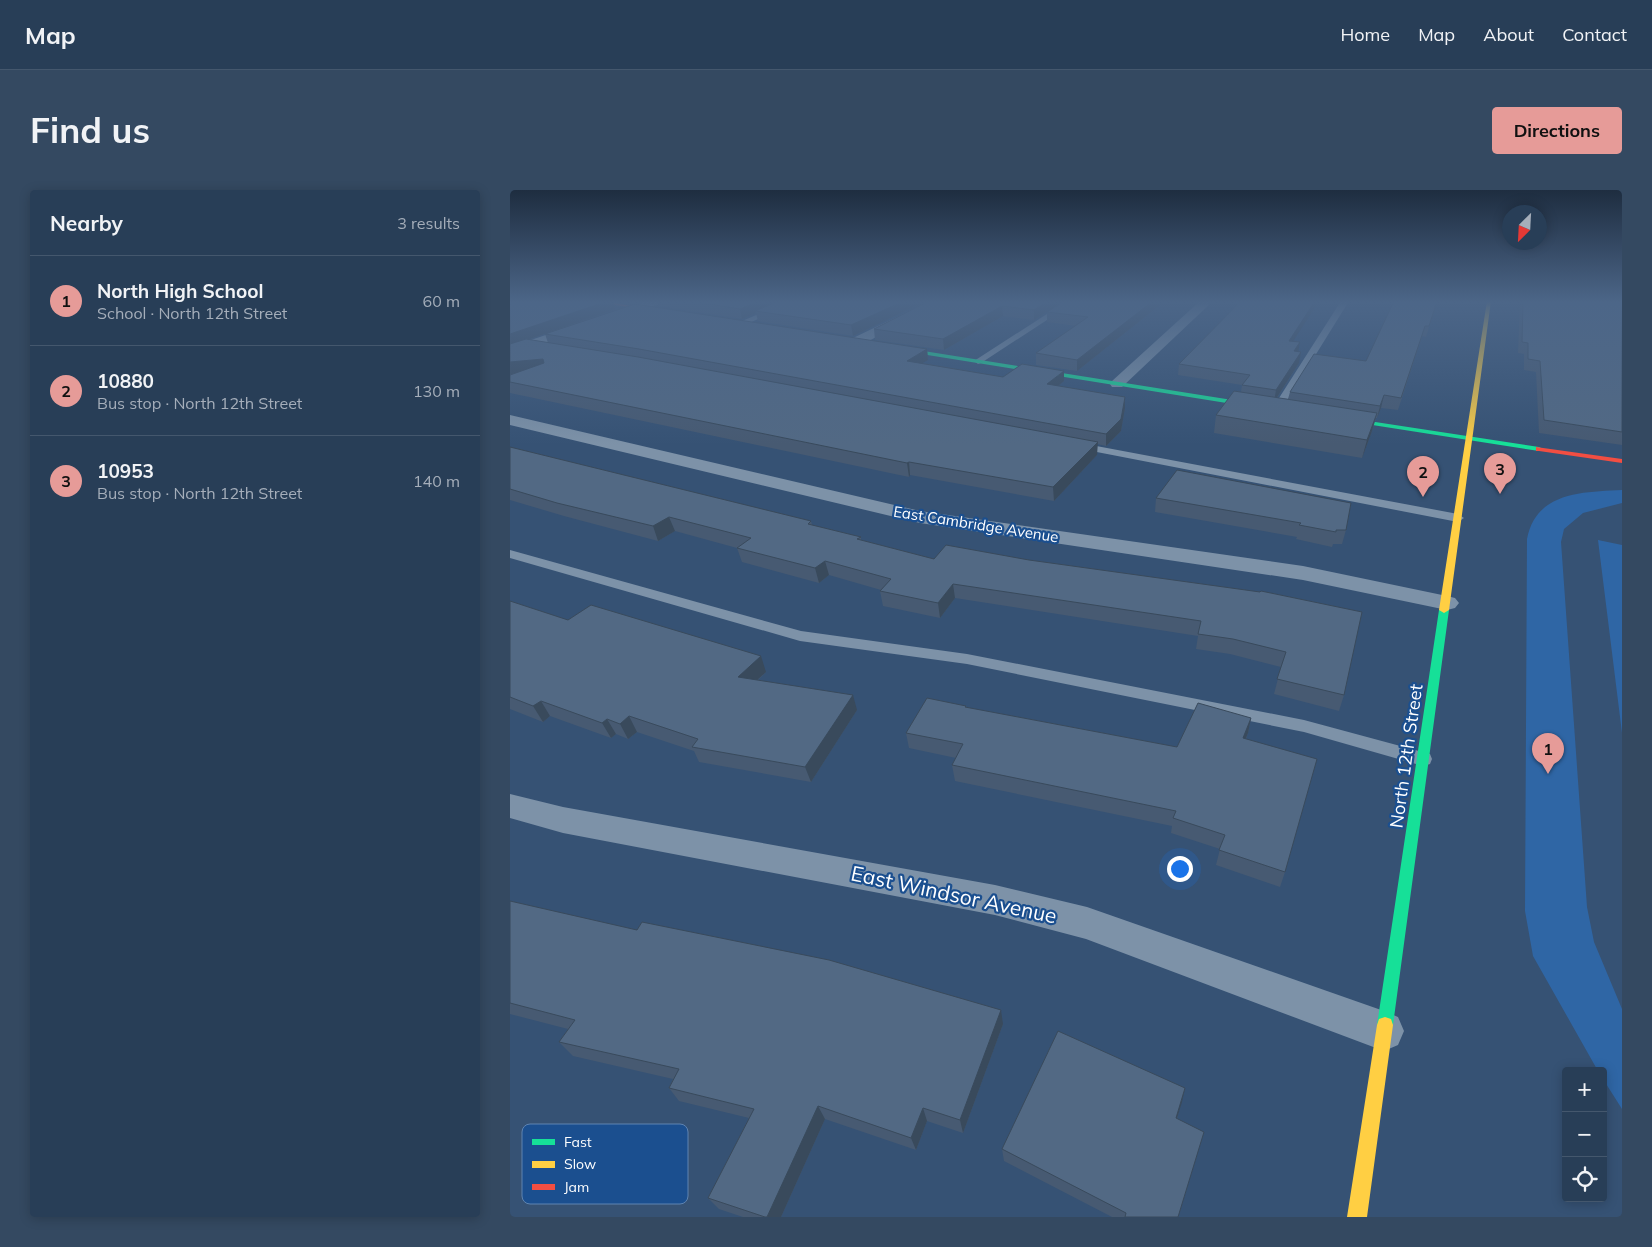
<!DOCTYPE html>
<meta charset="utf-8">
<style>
body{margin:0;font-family:Mulish,sans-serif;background:#344961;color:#f1f3f6}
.controls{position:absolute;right:15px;bottom:15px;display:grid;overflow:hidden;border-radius:5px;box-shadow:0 2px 12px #0003}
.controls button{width:45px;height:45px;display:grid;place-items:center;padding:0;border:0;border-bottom:1px solid #44576d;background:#283e57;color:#f1f3f6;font:25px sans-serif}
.compass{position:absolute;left:992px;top:15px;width:45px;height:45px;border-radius:50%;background:#283e57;box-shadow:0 2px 12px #0003;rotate:204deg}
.you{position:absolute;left:669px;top:678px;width:18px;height:18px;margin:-12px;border:4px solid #fff;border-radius:50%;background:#1a73e8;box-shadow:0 0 0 8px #1a73e833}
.badge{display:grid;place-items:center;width:32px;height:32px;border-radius:50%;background:#e69b98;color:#111;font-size:16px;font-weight:700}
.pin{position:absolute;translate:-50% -41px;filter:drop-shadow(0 1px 2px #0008)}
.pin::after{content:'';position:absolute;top:26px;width:18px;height:15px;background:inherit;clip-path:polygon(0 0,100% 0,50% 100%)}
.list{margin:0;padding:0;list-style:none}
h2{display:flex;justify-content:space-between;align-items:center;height:65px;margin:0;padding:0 20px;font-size:21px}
h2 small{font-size:16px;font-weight:400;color:#a5aeba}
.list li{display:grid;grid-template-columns:32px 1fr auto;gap:15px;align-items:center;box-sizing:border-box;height:90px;padding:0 20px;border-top:1px solid #44576d}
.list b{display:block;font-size:19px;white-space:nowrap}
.list p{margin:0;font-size:16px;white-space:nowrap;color:#a5aeba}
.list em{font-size:16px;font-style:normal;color:#a5aeba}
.icon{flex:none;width:28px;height:28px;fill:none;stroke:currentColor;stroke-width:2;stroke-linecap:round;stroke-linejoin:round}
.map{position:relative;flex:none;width:1112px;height:1027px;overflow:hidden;border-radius:5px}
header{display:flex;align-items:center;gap:30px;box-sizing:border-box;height:70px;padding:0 25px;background:#283e57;border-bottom:1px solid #44576d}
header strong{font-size:24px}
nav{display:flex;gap:28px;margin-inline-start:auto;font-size:18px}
.intro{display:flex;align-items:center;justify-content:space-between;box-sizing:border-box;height:120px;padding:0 30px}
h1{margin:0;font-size:35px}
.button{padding:12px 22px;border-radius:5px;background:#e69b98;color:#111;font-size:18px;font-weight:700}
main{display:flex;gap:30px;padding:0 30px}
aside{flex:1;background:#283e57;border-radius:5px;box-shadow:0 2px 12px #0003}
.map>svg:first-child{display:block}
.green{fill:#2f66a5}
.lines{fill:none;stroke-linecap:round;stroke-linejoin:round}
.lane{fill:#7d92a8;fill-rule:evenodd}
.street{fill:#7d92a8;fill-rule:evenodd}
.fast{fill:#16e098;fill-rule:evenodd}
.slow{fill:#ffcf43;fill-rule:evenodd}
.jam{fill:#f24e42;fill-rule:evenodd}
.wall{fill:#475a72;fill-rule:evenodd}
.shaded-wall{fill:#394a5c}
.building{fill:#526984;stroke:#394a5c}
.labels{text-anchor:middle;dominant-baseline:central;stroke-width:4.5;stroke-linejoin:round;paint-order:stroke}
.far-street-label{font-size:15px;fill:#fff;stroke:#1b4f8f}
.street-label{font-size:18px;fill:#fff;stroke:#1b4f8f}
.near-street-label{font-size:21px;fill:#fff;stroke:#1b4f8f}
.key{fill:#1b4f8f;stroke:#5f84b1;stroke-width:1}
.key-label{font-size:14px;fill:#fff}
</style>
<header>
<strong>Map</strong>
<nav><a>Home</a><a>Map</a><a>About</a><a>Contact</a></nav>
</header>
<div class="intro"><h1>Find us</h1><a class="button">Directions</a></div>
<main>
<aside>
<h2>Nearby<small>3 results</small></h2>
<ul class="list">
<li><span class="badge">1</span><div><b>North High School</b><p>School · North 12th Street</p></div><em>60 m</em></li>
<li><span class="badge">2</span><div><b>10880</b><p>Bus stop · North 12th Street</p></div><em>130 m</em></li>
<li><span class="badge">3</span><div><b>10953</b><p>Bus stop · North 12th Street</p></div><em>140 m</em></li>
</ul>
</aside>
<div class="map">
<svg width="1112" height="1027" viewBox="0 0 1112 1027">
<rect width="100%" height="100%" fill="#365274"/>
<path class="green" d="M1112,300V313L1073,323L1054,339L1051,352L1077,717L1084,752L1112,819V919L1093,889V881H1088L1023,766L1015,721L1017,349C1026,302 1072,302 1112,300Z
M1088,350L1112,355V543Z"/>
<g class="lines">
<path class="lane" d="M280,111H290L232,136L225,134Z
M557,111H566L471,173L468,174L464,171Z
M831,111H839L772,219L771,221H763L762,219Z
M565,252L948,324L954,328L948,332L561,257L559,255L561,253Z
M0,360L291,441L457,464L794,530L920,564L922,569L920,574L913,576L794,542L457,474L290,451L0,368Z"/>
<path class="street" d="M137,111H154L152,113L0,165V157Z
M420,111H435L351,155H341L339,152L341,149Z
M690,111H703L612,197H602L600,194L602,191Z
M0,225L410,321L793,376L937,406L945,408L949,413L945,418L937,420L793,390L410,333L0,235Z
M0,604L53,617L485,695L577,717L874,821L888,827L894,841L888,855L874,861L576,749L485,725L53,643L0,628Z"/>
<path class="fast" d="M382,156L754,215L757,217L754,219L380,159Z
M826,226L1029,257L1033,259L1029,261L824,229L823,228Z
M934,417L939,420L883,835L881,841L875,843L869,841L867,835L929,420Z"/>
<path class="slow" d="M977,111H981L939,420L934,423L929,420Z
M875,827L881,829L883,835L857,1027H837L867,835L869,829Z"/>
<path class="jam" d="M82,111H93L156,122L154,123Z
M1026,257L1112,269V273L1029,261H1026Z"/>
</g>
<path class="wall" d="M0,111H103L106,119L68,133L417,159L418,170L412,173L493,187L554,191L548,196L615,207V218L611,241L596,256L587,254V265L544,311L400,285L399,287L0,203V185L5,184H0ZM35,144L38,153L19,150Z
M148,111H416L343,146L248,131L246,123L232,129L149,116Z
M419,111H554L524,130L493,126L434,160L365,150L364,139Z
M655,111L567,181L526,175V163L566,136L537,132V122Z
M927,111L916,147L912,146L888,220L871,218L867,228H866L862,241L852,268L704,243L706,225L731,202L732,195L668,185L669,174L783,151L788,162L789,173L767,208L778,209L780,202L856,171Z
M1010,111H1112V255L1029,243L1026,182L1014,180V164L1008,163Z
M0,257L301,331L302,335L351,347V350L424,369L519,370L750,402L834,505L829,521L764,504L771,477L720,464L686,459L688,446L445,408L430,428L373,416L370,401L371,400L319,385L309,393L232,372L227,358L165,341L148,351L54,326L0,310Z
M646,308L836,340L832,354H823L822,357L786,349L787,347L645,322Z
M0,411L58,430L256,482L248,490L347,520L301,592L189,572L184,561L127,542L118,549L106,544L101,548L40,526L33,532L0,519Z
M456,516L457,518L667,557L741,528L738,543L736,549L775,682L770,697L706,675L710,659L661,643L662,636L445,591L442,575L446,568L399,558L396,543Z
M0,711L493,834L453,943L417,931L406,960L315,929L271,1027H233L209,1019L198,1008L239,928L169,911L159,898L163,889L63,866L49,852L58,839L0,824Z
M675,898L667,929L668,1027H602L494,971L492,959Z"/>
<path class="shaded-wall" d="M98,111H103L106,119L0,156V144Z
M249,111H275L245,121L246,123L232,129L230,119Z
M394,111H416L343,146L341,135Z
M538,111H554L524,130V120Z
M643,111H655L567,181V170Z
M805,111H809L777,161L779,151Z
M492,116L493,126L434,160L433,149Z
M790,152L788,163L784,161Z
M417,159L418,170L398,181L397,171Z
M791,162L789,173L764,212L766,200Z
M33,169L38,181L0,184V172Z
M554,181V191L537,205V194Z
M874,205L871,218L867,228L870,216Z
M615,207V218L611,241L596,256V244Z
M867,223L862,241L852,268L857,250Z
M588,252L587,265L544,311L543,297Z
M399,272L400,285L399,287L397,273Z
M159,327L165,341L148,351L143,336Z
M315,371L319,385L309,393L305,378Z
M443,394L445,408L430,428L428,413Z
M251,466L256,482L234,502L228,487Z
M343,505L347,520L301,592L295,577Z
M31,511L40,526L33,532L23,516Z
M119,526L127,542L118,549L110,534Z
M741,528L738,543L730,563L733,548Z
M97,529L106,544L101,548L92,533Z
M491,820L493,834L453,943L450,930Z
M675,898L672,912L663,941L666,928Z
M308,916L315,929L271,1027H257Z
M413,918L417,931L406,960L401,948Z"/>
<path class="building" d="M0,111H98L0,144Z
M179,111H249L230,119Z
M269,111H394L341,135L245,121Z
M419,111H538L524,120L492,116L433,149L364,139Z
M554,111H643L567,170L526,163L578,127L537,122Z
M731,111H805L779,151L790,152L784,161L791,162L766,200L732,195L740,185L669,174Z
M884,111H927L919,136H915L891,208L874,205L870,216L780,202L804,164L856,171Z
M1013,111H1112V242L1034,230L1030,171L1018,169V153L1012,152Z
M125,114L417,159L397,171L493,187L512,174L554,181L537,194L615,207L611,229L596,244L129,159L35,144Z
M16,149L128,167L588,252L543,297L399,272L397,273L0,192V185L34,173L33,169L0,172V154Z
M724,201L867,223L857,250L706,225Z
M0,257L301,331L298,334L351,347L347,349L424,369L436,355L519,370L750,402L751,401L852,422L834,505L767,489L776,462L723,449L688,444L691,431L443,394L428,413L370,401L381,389L315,371L305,378L227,358L241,348L159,327L143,336L47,313L0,299Z
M667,280L841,313L836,340H826V342L789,335L791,333L646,308Z
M0,411L58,430L81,415L251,466L228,487L343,505L295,577L182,557L188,549L119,526L110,534L97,529L92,533L31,511L23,516L0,507Z
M417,508L456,516L455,517L667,557L688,513L741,528L733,548L807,569L775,682L709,660L715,645L663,628L666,621L442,575L453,554L396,543Z
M0,711L127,740L132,732L319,770L491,820L450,930L413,918L401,948L308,916L257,1027H255L198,1008L244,919L159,898L169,879L49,852L65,830L0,813Z
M548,841L675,898L666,928L694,942L668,1027H615L616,1023L492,959Z"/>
<linearGradient id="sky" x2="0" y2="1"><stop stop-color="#1e2d40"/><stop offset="0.44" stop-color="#4c6688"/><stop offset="1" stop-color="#4c6688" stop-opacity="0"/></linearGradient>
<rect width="1112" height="255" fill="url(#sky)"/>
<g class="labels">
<g class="far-street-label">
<text transform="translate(466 334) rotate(9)">East Cambridge Avenue</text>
</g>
<g class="street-label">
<text transform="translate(896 566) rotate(-82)">North 12th Street</text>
</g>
<g class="near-street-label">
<text transform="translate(444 704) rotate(12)">East Windsor Avenue</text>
</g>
</g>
<rect x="12" y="934" width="166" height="80" rx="8" class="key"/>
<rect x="22" y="949" width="23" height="6" fill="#16e098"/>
<rect x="22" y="971" width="23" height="7" fill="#ffcf43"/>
<rect x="22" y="994" width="23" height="6" fill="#f24e42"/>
<g class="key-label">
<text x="54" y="957">Fast</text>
<text x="54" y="979">Slow</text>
<text x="54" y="1002">Jam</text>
</g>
</svg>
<div class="controls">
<button>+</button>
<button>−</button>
<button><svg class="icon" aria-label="locate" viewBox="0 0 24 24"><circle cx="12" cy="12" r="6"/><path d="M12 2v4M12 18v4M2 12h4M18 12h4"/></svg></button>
</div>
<svg class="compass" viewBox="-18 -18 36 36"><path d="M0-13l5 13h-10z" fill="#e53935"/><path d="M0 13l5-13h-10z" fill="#a5aeba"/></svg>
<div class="you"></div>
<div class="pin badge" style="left:1038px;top:584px">1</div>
<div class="pin badge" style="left:913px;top:307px">2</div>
<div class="pin badge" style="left:990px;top:304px">3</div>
</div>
</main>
